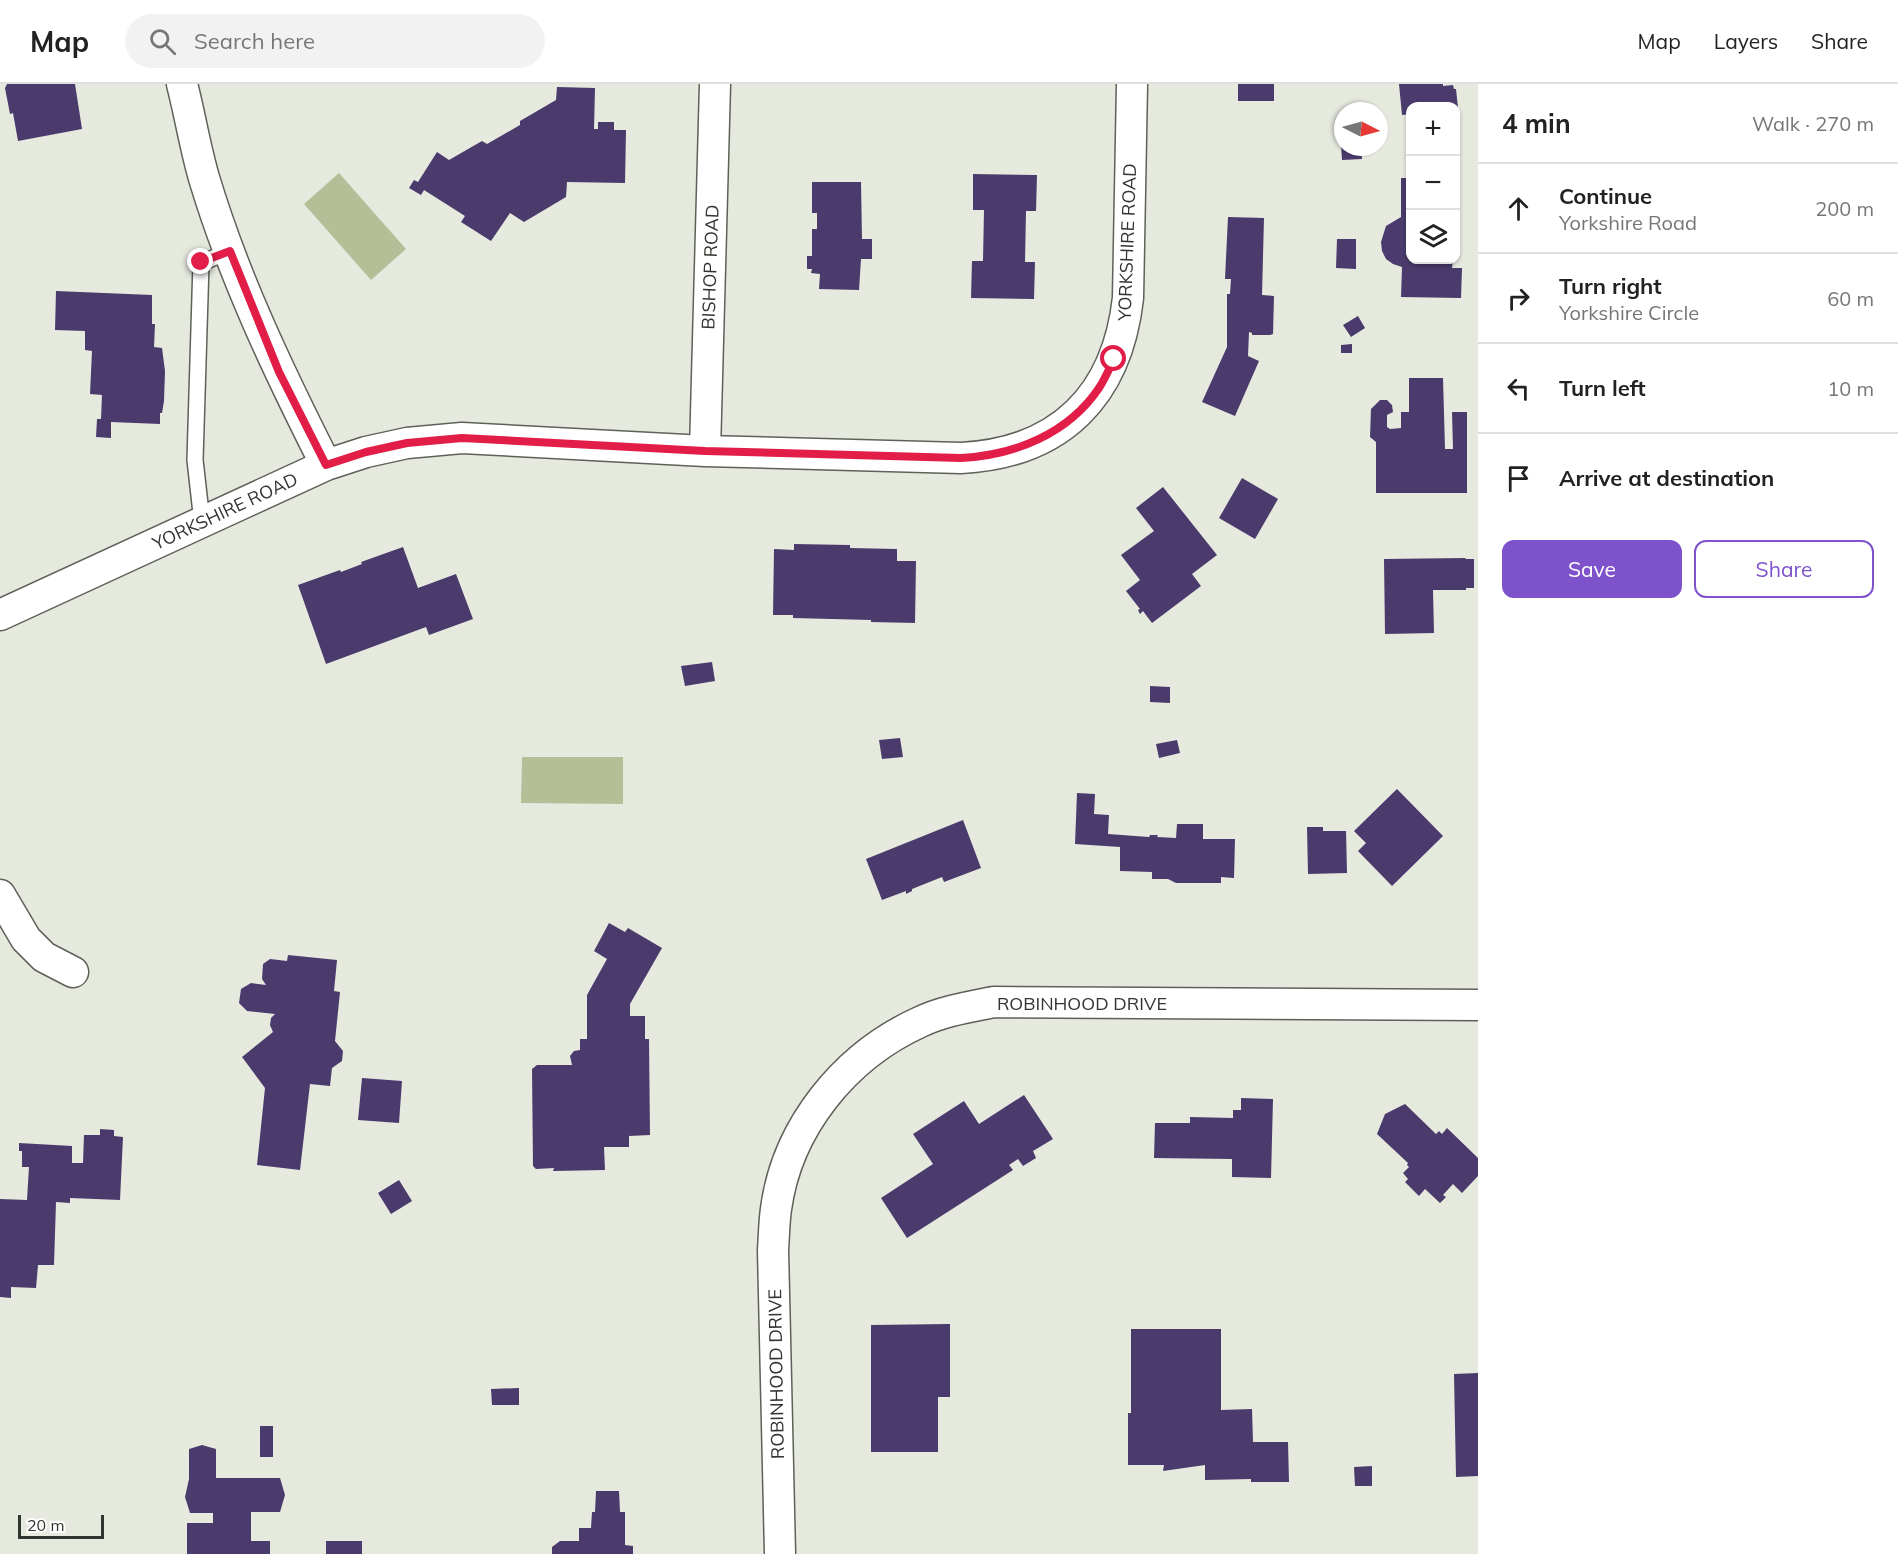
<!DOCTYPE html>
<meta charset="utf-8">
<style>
body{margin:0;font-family:Mulish,sans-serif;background:#f2f2f2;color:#222}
.controls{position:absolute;right:18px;top:18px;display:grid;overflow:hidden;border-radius:12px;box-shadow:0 2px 4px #0004}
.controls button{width:54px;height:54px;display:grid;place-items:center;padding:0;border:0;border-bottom:2px solid #e0e0e0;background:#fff;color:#222;font:30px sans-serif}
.compass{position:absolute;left:1334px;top:18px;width:54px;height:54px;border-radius:50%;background:#fff;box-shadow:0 2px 4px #0004;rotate:96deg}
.scale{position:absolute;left:18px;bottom:15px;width:86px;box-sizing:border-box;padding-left:6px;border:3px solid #32342f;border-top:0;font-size:16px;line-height:21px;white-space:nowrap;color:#32342f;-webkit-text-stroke:4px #fff;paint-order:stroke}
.stop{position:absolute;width:18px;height:18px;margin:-14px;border:4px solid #e11d48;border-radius:50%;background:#fff}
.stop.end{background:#e11d48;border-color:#fff;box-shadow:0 2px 6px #0008}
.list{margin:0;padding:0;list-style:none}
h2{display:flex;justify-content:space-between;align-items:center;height:78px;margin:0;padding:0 24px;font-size:26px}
h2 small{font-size:20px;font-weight:400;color:#767676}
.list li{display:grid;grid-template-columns:39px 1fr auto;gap:18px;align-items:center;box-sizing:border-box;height:90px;padding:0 24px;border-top:2px solid #e0e0e0}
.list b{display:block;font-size:22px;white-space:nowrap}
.list p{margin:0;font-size:20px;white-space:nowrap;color:#767676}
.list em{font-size:20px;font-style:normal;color:#767676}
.actions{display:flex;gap:12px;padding:18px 24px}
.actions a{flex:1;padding:14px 0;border:2px solid #7d52cb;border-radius:12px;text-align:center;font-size:21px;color:#7d52cb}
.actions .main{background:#7d52cb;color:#fff}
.icon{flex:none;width:33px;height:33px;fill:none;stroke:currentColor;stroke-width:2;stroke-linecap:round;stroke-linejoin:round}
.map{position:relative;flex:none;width:1478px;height:1470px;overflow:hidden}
header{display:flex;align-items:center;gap:36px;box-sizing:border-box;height:84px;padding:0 30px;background:#fff;border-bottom:2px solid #e0e0e0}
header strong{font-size:28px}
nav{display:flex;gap:33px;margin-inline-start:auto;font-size:21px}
.search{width:420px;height:54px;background:#f2f2f2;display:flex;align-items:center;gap:15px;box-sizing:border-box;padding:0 21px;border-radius:33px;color:#767676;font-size:22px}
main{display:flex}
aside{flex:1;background:#fff}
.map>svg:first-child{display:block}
.green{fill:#b4bf98}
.building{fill:#4a3b6c}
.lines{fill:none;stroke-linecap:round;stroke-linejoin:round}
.lane-casing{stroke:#5e6158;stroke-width:18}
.street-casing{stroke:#5e6158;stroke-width:33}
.lane{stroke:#fff;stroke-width:15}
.street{stroke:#fff;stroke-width:30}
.route{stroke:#e11d48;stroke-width:8}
.labels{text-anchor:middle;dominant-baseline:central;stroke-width:6;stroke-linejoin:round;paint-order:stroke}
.street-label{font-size:18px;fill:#32342f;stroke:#fff}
</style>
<header>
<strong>Map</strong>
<div class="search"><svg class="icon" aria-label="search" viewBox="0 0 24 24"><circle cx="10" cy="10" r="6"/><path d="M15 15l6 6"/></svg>Search here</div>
<nav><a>Map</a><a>Layers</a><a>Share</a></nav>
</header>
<main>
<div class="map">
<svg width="1478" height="1470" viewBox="0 0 1478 1470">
<rect width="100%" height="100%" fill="#e5e9de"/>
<path class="green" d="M339,89L406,165L371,196L304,120Z
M522,673H623V720L521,719Z"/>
<path class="building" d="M7,0H75L82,45L18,57L13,29L10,30L5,4Z
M1238,0H1274V17H1238Z
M1399,0H1443V2L1453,1L1454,5H1456L1458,24L1410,22V30L1402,31Z
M557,3L595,4L594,45H598V38H614V46H626L625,99L567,98L566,113L524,138L510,129L491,157L461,138L465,132L424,106L421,111L409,104L414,96L418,98L437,68L449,76L482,57L487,60L520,41V37L556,16Z
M1341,59H1343V63H1361L1362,75L1342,76Z
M973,90L1037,91L1036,127H1026L1025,178H1035L1034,215L971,214L972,177H983L984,126H973Z
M1401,94H1410V176H1453L1452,184H1462L1461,214L1401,213L1402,183L1393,180L1386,175L1382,167L1381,158L1386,142L1401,133Z
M812,98H861L862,155H872V175H861L859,206L819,205L820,190L811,189L812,185H807V172H812V145H817V129H812Z
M1228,133L1264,134L1262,211L1274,212L1273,250L1270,251H1252V249L1249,248L1248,272L1259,277L1235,332L1202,318L1227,263V210H1230L1231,195H1225Z
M1337,155H1356V185L1336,184Z
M56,207L152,211V240H155L154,263L162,264L165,287L164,317L162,329H160V340L111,338V354L96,353L97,335H101L102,311L90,310L92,267L85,266V247L55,246Z
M1358,232L1365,244L1351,253L1343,241Z
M1352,260V269H1341V261Z
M1409,294H1443L1445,365H1453L1452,328H1467V409H1376V358L1370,353L1371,325L1380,316H1387L1392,321L1393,328L1387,331V343L1390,345L1401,344V328H1409Z
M1242,394L1278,415L1255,455L1219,434Z
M1163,403L1217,471L1192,490L1201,502L1152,539L1143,527L1140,530L1138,526L1140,525L1126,507L1140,496L1121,471L1154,447L1136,424Z
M794,460L850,461V464L897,465V477H916L915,539L871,538V536L793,534V531H773L774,465L794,466Z
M403,463L418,504L456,490L473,535L429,551L426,543L326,580L298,501L340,486L341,488L362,480L361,478Z
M1466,474L1465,475H1474V504H1466V506H1433L1434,549L1385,550L1384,475Z
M712,578L715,597L685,602L681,582Z
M1150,602L1170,603V619L1150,618Z
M900,654L903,673L882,675L879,656Z
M1177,656L1180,669L1159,674L1156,660Z
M1397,705L1443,752L1392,802L1358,767L1366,759L1354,747Z
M1077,709L1095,710L1094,730L1109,731L1108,750L1149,753L1150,751H1158L1157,753L1176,754L1177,740H1203V755H1235L1234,794L1221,793V799H1176L1168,795H1152V788L1120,787V763L1075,760Z
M963,736L981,784L944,798L942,793L912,805V807L906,810V807L882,816L866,775Z
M1307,743H1323V747H1346L1347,789L1308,790Z
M609,839L625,848L628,844L662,864L630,920V932H645V955H649L650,1051L629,1052V1063H604L605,1086L553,1087L554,1084L536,1085L533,1082L532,985L537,981H572L570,972L574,967L580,966V955H587V911L607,875L594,867Z
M288,871L337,876L334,907L340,908L335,957L343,967L342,977L332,984L330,1002L310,1000L300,1086L257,1081L265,1004L242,973L273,948L270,941L271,934L275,930L247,927L239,919L241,905L251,899L266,901L262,895L263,880L270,875L287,877Z
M362,994L402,997L399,1039L358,1036Z
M1024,1011L1053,1055L1033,1067L1036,1074L1023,1082L1018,1075L1009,1081L1013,1086L907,1154L881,1114L933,1080L913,1050L964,1017L979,1040Z
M1241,1014L1273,1015L1271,1094L1232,1093V1075L1154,1074L1155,1039H1190V1033L1233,1034V1026H1241Z
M1405,1020L1436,1050L1439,1047L1442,1050L1447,1044L1478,1074V1092L1462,1109L1453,1100L1443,1111L1446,1113L1440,1119L1425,1105L1419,1112L1405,1098L1408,1095L1403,1089L1409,1083L1407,1081L1408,1079L1377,1050L1385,1030Z
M100,1045L114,1046V1052L123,1053L120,1116L70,1114V1119L56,1118L54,1181H38L36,1204L11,1203V1214L0,1213V1115L27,1116L29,1083H22V1067H19V1059L72,1062V1079H83L84,1051H100Z
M399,1096L412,1117L391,1130L378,1109Z
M950,1240V1313H938V1368H871V1241Z
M1131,1245H1221V1326L1252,1325L1253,1358H1288L1289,1398H1251V1395L1205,1396V1381L1163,1387L1164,1381H1128V1329H1131Z
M1478,1289V1392L1456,1393L1454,1290Z
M519,1304V1321H492L491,1305Z
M260,1342H273V1373H260Z
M202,1361L216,1365V1394H280L285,1411L280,1428H251V1457H270V1470H187V1439H213V1429H190L185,1413L189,1395V1365Z
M1372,1382V1402H1355L1354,1383Z
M596,1407H619L620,1428H625V1461L633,1462V1470H552V1463L560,1457H579V1444H591L592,1428H595Z
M326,1457H362V1470H326Z"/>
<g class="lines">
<defs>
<path id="lane" d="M202,438L195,376L201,179L230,167"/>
<path id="street" d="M182,0C190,31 195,63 204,94C234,194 279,288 326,381
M705,367L715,0
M0,531L326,381L366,368L407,359L462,354L705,367L961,374C1060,369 1117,312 1128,214L1132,0
M0,811L26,855L44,873L73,888
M780,1470L773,1166C774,1153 774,1139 776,1125C787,1043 845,972 920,938C943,927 969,923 994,918L1478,921"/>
</defs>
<use href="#lane" class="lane-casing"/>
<use href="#street" class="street-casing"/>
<use href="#lane" class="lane"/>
<use href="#street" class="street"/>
</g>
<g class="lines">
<path class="route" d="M201,178L230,167L279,288L326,381L366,368L407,359L462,354L705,367L961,374C1015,371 1068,350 1099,304C1105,295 1109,285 1114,275"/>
</g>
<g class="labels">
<g class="street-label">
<text transform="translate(1127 158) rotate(-88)">YORKSHIRE ROAD</text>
<text transform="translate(710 183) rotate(-88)">BISHOP ROAD</text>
<text transform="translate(225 427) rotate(-25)">YORKSHIRE ROAD</text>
<text x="1082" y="919">ROBINHOOD DRIVE</text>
<text transform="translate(776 1290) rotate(-91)">ROBINHOOD DRIVE</text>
</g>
</g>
</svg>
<div class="controls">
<button>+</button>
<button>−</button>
<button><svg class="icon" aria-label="layers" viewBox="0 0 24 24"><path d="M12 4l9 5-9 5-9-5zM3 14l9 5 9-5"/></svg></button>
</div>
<svg class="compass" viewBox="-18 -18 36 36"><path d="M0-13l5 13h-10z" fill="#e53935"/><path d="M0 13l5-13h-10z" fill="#767676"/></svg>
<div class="scale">20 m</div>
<div class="stop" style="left:1114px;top:275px"></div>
<div class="stop end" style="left:201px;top:178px"></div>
</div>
<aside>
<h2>4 min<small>Walk · 270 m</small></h2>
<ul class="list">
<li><svg class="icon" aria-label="ahead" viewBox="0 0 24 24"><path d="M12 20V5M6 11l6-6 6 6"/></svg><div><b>Continue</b><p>Yorkshire Road</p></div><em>200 m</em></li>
<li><svg class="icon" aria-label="right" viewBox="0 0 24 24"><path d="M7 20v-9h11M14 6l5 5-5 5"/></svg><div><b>Turn right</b><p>Yorkshire Circle</p></div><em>60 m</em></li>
<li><svg class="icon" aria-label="left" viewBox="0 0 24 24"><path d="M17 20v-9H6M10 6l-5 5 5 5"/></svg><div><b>Turn left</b></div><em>10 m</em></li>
<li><svg class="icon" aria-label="arrive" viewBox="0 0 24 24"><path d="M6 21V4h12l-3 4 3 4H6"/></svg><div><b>Arrive at destination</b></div></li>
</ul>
<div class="actions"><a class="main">Save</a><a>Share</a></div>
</aside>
</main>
